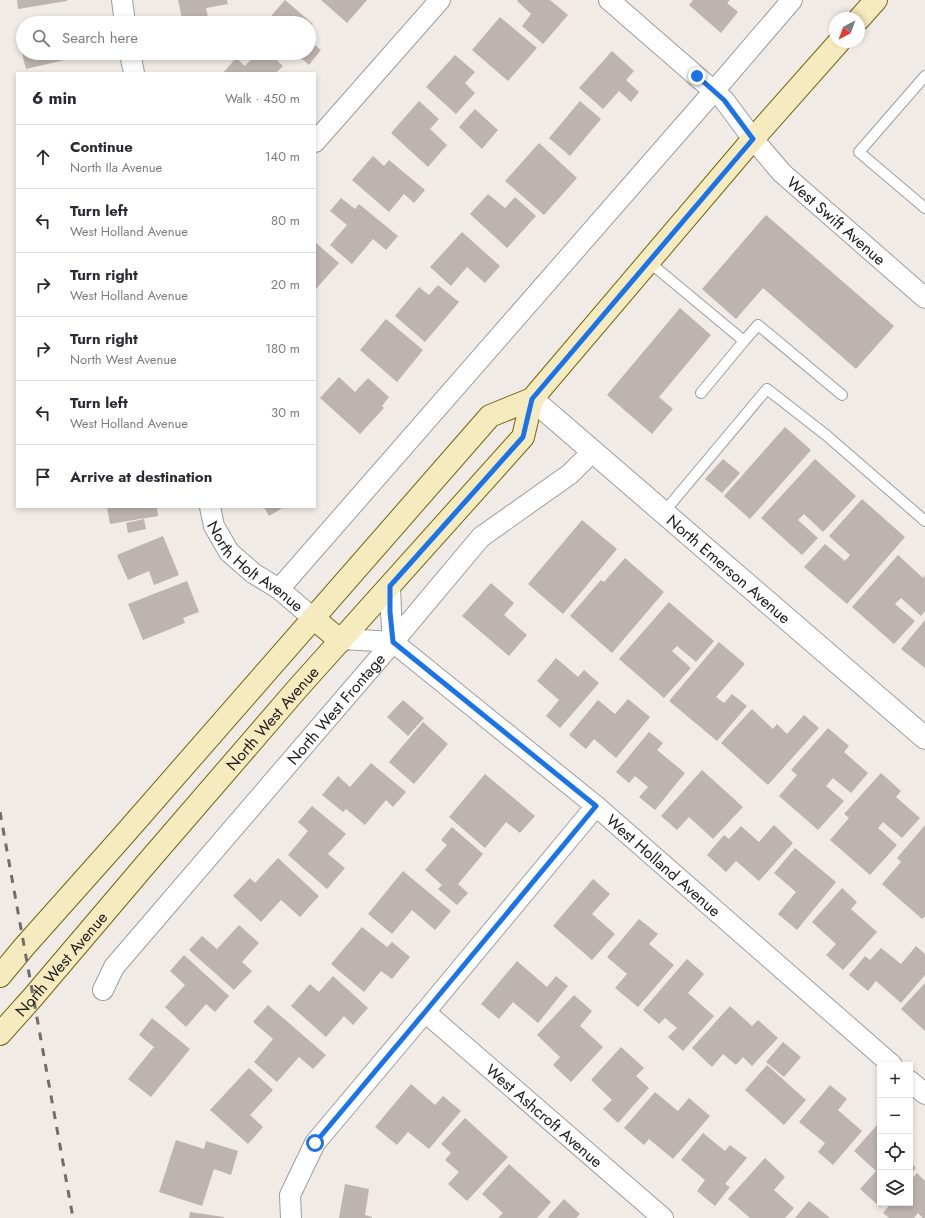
<!DOCTYPE html>
<meta charset="utf-8">
<style>
body{margin:0;font-family:Jost,sans-serif;background:#f7f7f7;color:#2b2b33}
.controls{position:absolute;right:12px;bottom:12px;display:grid;overflow:hidden;border-radius:0px;box-shadow:0 2px 6px #0003}
.controls button{width:36px;height:36px;display:grid;place-items:center;padding:0;border:0;border-bottom:1px solid #e1e1e2;background:#fff;color:#2b2b33;font:20px sans-serif}
.compass{position:absolute;left:829px;top:12px;width:36px;height:36px;border-radius:50%;background:#fff;box-shadow:0 2px 6px #0003;rotate:221deg}
.stop{position:absolute;width:12px;height:12px;margin:-9px;border:3px solid #1a73e8;border-radius:50%;background:#fff}
.stop.end{background:#1a73e8;border-color:#fff;box-shadow:0 1px 4px #0008}
.list{margin:0;padding:0;list-style:none}
h2{display:flex;justify-content:space-between;align-items:center;height:52px;margin:0;padding:0 16px;font-size:17px}
h2 small{font-size:13px;font-weight:400;color:#7c7c81}
.list li{display:grid;grid-template-columns:26px 1fr auto;gap:12px;align-items:center;box-sizing:border-box;height:64px;padding:0 16px;border-top:1px solid #e1e1e2}
.list b{display:block;font-size:15px;white-space:nowrap}
.list p{margin:0;font-size:13px;white-space:nowrap;color:#7c7c81}
.list em{font-size:13px;font-style:normal;color:#7c7c81}
.icon{flex:none;width:22px;height:22px;fill:none;stroke:currentColor;stroke-width:2;stroke-linecap:round;stroke-linejoin:round}
.map{position:relative;flex:none;width:925px;height:1218px;overflow:hidden}
.search{position:absolute;background:#fff;box-shadow:0 2px 6px #0003;left:16px;top:16px;width:300px;height:44px;display:flex;align-items:center;gap:10px;box-sizing:border-box;padding:0 14px;border-radius:22px;color:#7c7c81;font-size:15px}
.panel{position:absolute;background:#fff;box-shadow:0 2px 6px #0003;left:16px;top:72px;width:300px;height:436px;border-radius:0px}
.map>svg:first-child{display:block}
.building{fill:#bdb3b0}
.lines{fill:none;stroke-linecap:round;stroke-linejoin:round}
.service-casing{stroke:#9d9d9d;stroke-width:12}
.minor-casing{stroke:#9d9d9d;stroke-width:22}
.tertiary-casing{stroke:#9d9d9d;stroke-width:24}
.secondary-casing{stroke:#73650b;stroke-width:24}
.service{stroke:#fff;stroke-width:10}
.minor{stroke:#fff;stroke-width:20}
.tertiary{stroke:#fff;stroke-width:22}
.secondary{stroke:#f6ebbf;stroke-width:22}
.rail{stroke:#6e6e6e;stroke-width:3;stroke-dasharray:8 8;stroke-linecap:butt}
.route{stroke:#1a73e8;stroke-width:5}
.labels{text-anchor:middle;dominant-baseline:central;stroke-width:3;stroke-linejoin:round;paint-order:stroke}
.street-label{font-size:16px;fill:#202020;stroke:#fff}
</style>
<div class="map">
<svg width="925" height="1218" viewBox="0 0 925 1218">
<rect width="100%" height="100%" fill="#f0ebe7"/>
<path class="building" d="M17,0H67V1L18,9Z
M178,0H227L228,4L206,8L209,21L200,23H183Z
M285,0L313,24L309,28V23H265Z
M321,0H367L347,23Z
M518,0H550L568,15L543,44L522,26L531,14L517,1Z
M693,0H730L727,3L738,12L721,33L689,5Z
M500,17L537,48L508,81L472,50Z
M63,18L64,23H44V22Z
M309,40L321,50L309,65L296,54L293,58L286,53H309Z
M23,41V53H72L73,58L26,69L19,42Z
M612,51L634,71L626,80L639,92L631,102L619,91L603,109L579,88Z
M257,53H269L283,66L276,73H223L236,58L245,66Z
M455,55L475,72L465,83L475,93L456,114L426,87Z
M419,101L439,119L430,129L447,145L428,167L391,133Z
M580,101L601,119L570,156L549,138Z
M475,109L498,130L482,149L459,127Z
M539,143L577,178L544,215L505,181Z
M373,156L384,166L389,160L425,190L414,203L404,194L389,212L352,180Z
M488,194L505,208L515,197L536,216L507,248L470,214Z
M341,198L355,209L359,204L398,236L386,250L373,239L352,264L330,245L347,225L330,211Z
M766,215L894,326L856,369L763,288L736,319L702,289Z
M462,232L500,266L485,283L467,267L451,286L430,267Z
M315,242L339,263L315,290Z
M438,285L459,302L425,342L395,316L419,287L429,295Z
M680,308L711,335L659,397L673,409L652,434L607,395Z
M386,319L423,350L397,382L360,350Z
M339,377L355,392L368,378L389,397L382,406L384,408L360,434L320,398Z
M785,427L811,450L750,519L724,496Z
M723,459L740,473L722,493L705,479Z
M815,459L856,496L823,532L804,514L798,520L818,538L802,555L761,518Z
M862,499L905,537L847,604L804,567L825,544L845,561L850,555L829,536Z
M107,507H157L158,516L110,524Z
M264,507H284L269,516Z
M144,519L146,529L128,533L126,523Z
M582,520L617,549L563,614L528,584Z
M163,536L179,575L154,585L149,571L128,580L117,555Z
M898,555L923,578L925,575V611L921,616L901,598L895,604L915,621L894,644L852,607Z
M625,558L664,592L612,653L570,616L601,580L604,582Z
M187,581L199,612L183,618L185,623L143,640L128,604Z
M491,583L514,603L504,615L527,635L509,656L462,616Z
M669,602L714,641L696,662L677,646L672,651L691,668L664,698L619,659Z
M925,620V668L901,649Z
M719,642L745,664L716,697L724,703L732,694L747,706L717,741L669,701Z
M556,658L578,677L584,670L599,683L560,728L546,716L559,700L537,681Z
M628,699L650,717L616,758L594,739L586,749L569,735L598,700L615,714Z
M403,700L424,718L408,736L387,717Z
M752,709L773,729L777,724L787,734L804,715L819,728L768,785L721,743Z
M423,722L448,744L414,784L389,762Z
M828,728L849,746L844,752L868,773L851,793L833,778L826,786L844,801L818,830L779,796L797,775L791,770Z
M649,732L663,743L657,750L685,773L655,810L639,797L648,787L635,776L629,783L616,772Z
M371,763L406,792L393,807L386,800L365,825L346,809L343,812L322,795L338,776L350,787Z
M702,770L743,807L713,839L689,817L677,830L661,816Z
M881,773L901,791L896,797L920,818L902,838L883,822L878,828L897,845L870,875L830,840L849,818L844,814Z
M485,774L535,816L520,833L506,822L485,848L449,817Z
M312,806L346,834L328,854L345,868L327,889L288,855L308,831L298,822Z
M774,825L793,843L759,881L736,861L726,872L707,855L724,835L729,839L741,826L759,842Z
M925,825V916L922,919L882,884L901,862L897,858Z
M452,827L483,854L458,884L468,893L457,905L438,889L442,885L425,870L447,845L441,840Z
M795,848L836,882L797,930L778,914L796,892L774,873Z
M278,858L319,896L300,917L281,900L261,922L233,896L250,878L255,883Z
M403,871L451,911L435,930L412,910L392,934L368,914Z
M593,879L610,894L592,914L615,934L592,960L553,926Z
M842,888L857,902L851,909L877,932L843,970L826,955L836,944L812,922Z
M639,919L658,934L649,944L674,965L638,1007L615,988L627,974L607,957Z
M239,925L259,943L242,962L252,971L234,990L189,950L202,936L217,949Z
M362,927L387,947L392,942L410,957L392,979L381,971L364,992L331,964Z
M916,946L925,954V975L901,1003L876,981L868,991L849,975L865,956L870,960L881,948L901,964Z
M184,955L229,996L215,1012L206,1004L186,1027L165,1007L185,985L170,971Z
M687,959L704,974L688,993L714,1016L683,1051L668,1037L677,1028L665,1018L659,1024L643,1010Z
M517,961L547,987L556,976L568,986L538,1023L513,1002L499,1019L481,1004Z
M333,976L368,1008L353,1025L344,1016L326,1037L291,1006L310,984L319,992Z
M925,983V1031L901,1009Z
M574,995L592,1011L580,1026L603,1047L571,1082L553,1065L560,1057L537,1035Z
M268,1005L326,1055L313,1069L299,1057L277,1082L254,1062L273,1039L253,1022Z
M730,1006L752,1026L758,1020L778,1038L752,1066L743,1057L736,1065L723,1054L712,1067L692,1048Z
M152,1018L190,1049L151,1097L128,1079L154,1047L139,1035Z
M783,1042L801,1057L784,1077L766,1062Z
M621,1047L644,1068L636,1076L649,1088L618,1123L603,1109L612,1100L591,1080Z
M767,1065L806,1100L784,1125L745,1090Z
M249,1068L273,1090L250,1115L263,1127L248,1144L210,1110Z
M411,1084L435,1105L443,1096L461,1111L429,1149L408,1132L397,1145L375,1127Z
M830,1085L847,1099L838,1110L862,1131L833,1165L818,1152L825,1143L799,1122Z
M655,1092L678,1111L689,1098L710,1116L673,1159L649,1139L644,1145L624,1128Z
M465,1118L508,1157L467,1201L448,1184L459,1172L445,1160L451,1153L441,1144Z
M878,1124L880,1125V1203H884L880,1207L860,1189L876,1171L854,1151Z
M703,1133L725,1151L730,1145L747,1158L725,1184L730,1187L715,1206L697,1191L705,1180L681,1160Z
M176,1140L204,1149L206,1141L238,1151L231,1175L214,1169L202,1206L159,1192Z
M765,1158L785,1177L774,1190L794,1208L785,1218H750L728,1199Z
M910,1162L916,1168L910,1174Z
M509,1164L551,1202L537,1218H498L503,1213L482,1194Z
M917,1173L925,1181V1218H923L918,1213L914,1218H889L883,1213L891,1203H910V1181Z
M345,1184L369,1189L365,1215L372,1217V1218H339Z
M564,1199L580,1214L576,1218H549L548,1217Z
M809,1201L830,1218H795Z
M190,1212L224,1217V1218H189Z"/>
<g class="lines">
<defs>
<path id="service" d="M925,76L859,152L925,208
M649,262L744,341L701,393
M744,341L758,325L842,395
M664,512L767,389L826,435L925,521"/>
<g id="minor">
<path d="M122,0L125,23"/>
<path id="s1" d="M609,0L724,100L753,139L782,173L925,298"/>
<path d="M130,53L134,73"/>
<path d="M315,142L440,0"/>
<path id="s2" d="M210,507L214,526L229,552L253,573L279,589L313,618"/>
<path d="M390,586L391,612L393,642"/>
<path d="M279,589L714,91L792,0"/>
<path id="s3" d="M343,639L393,642L596,806L892,1065"/>
<path id="s4" d="M103,990L114,967L393,642L481,537L570,474L593,451"/>
<path id="s5" d="M425,1012L663,1218"/>
<path d="M910,1081L925,1094"/>
<path d="M291,1218L290,1195L315,1143L425,1012L596,806"/>
</g>
<g id="tertiary">
<path id="s6" d="M532,399L925,738"/>
</g>
<g id="secondary">
<path d="M859,19L876,0"/>
<path d="M313,618L341,641"/>
<path d="M0,976L24,947L122,837L490,416L532,399L753,139L839,42"/>
<path id="s7" d="M0,1034L33,997L146,864L297,689L523,437L532,399"/>
</g>
</defs>
<use href="#service" class="service-casing"/>
<use href="#minor" class="minor-casing"/>
<use href="#tertiary" class="tertiary-casing"/>
<use href="#secondary" class="secondary-casing"/>
<use href="#service" class="service"/>
<use href="#minor" class="minor"/>
<use href="#tertiary" class="tertiary"/>
<use href="#secondary" class="secondary"/>
<path class="rail" d="M0,812L73,1218"/>
</g>
<g class="lines">
<path class="route" d="M315,1143L425,1012L596,806L393,642L390,612V586L523,437L532,399L753,139L724,100L697,76"/>
</g>
<g class="labels">
<g class="street-label">
<text stroke="none"><textPath href="#s1" startOffset="318">West Swift Avenue</textPath></text>
<text stroke="none"><textPath href="#s2" startOffset="78">North Holt Avenue</textPath></text>
<text stroke="none"><textPath href="#s6" startOffset="260">North Emerson Avenue</textPath></text>
<text stroke="none"><textPath href="#s4" startOffset="366">North West Frontage</textPath></text>
<text stroke="none"><textPath href="#s7" startOffset="417">North West Avenue</textPath></text>
<text stroke="none"><textPath href="#s3" startOffset="401">West Holland Avenue</textPath></text>
<text stroke="none"><textPath href="#s7" startOffset="93">North West Avenue</textPath></text>
<text stroke="none"><textPath href="#s5" startOffset="158">West Ashcroft Avenue</textPath></text>
</g>
</g>
</svg>
<div class="controls">
<button>+</button>
<button>−</button>
<button><svg class="icon" aria-label="locate" viewBox="0 0 24 24"><circle cx="12" cy="12" r="6"/><path d="M12 2v4M12 18v4M2 12h4M18 12h4"/></svg></button>
<button><svg class="icon" aria-label="layers" viewBox="0 0 24 24"><path d="M12 4l9 5-9 5-9-5zM3 14l9 5 9-5"/></svg></button>
</div>
<svg class="compass" viewBox="-18 -18 36 36"><path d="M0-13l5 13h-10z" fill="#e53935"/><path d="M0 13l5-13h-10z" fill="#7c7c81"/></svg>
<div class="stop" style="left:315px;top:1143px"></div>
<div class="stop end" style="left:697px;top:76px"></div>
<div class="search"><svg class="icon" aria-label="search" viewBox="0 0 24 24"><circle cx="10" cy="10" r="6"/><path d="M15 15l6 6"/></svg>Search here</div>
<section class="panel">
<h2>6 min<small>Walk · 450 m</small></h2>
<ul class="list">
<li><svg class="icon" aria-label="ahead" viewBox="0 0 24 24"><path d="M12 20V5M6 11l6-6 6 6"/></svg><div><b>Continue</b><p>North Ila Avenue</p></div><em>140 m</em></li>
<li><svg class="icon" aria-label="left" viewBox="0 0 24 24"><path d="M17 20v-9H6M10 6l-5 5 5 5"/></svg><div><b>Turn left</b><p>West Holland Avenue</p></div><em>80 m</em></li>
<li><svg class="icon" aria-label="right" viewBox="0 0 24 24"><path d="M7 20v-9h11M14 6l5 5-5 5"/></svg><div><b>Turn right</b><p>West Holland Avenue</p></div><em>20 m</em></li>
<li><svg class="icon" aria-label="right" viewBox="0 0 24 24"><path d="M7 20v-9h11M14 6l5 5-5 5"/></svg><div><b>Turn right</b><p>North West Avenue</p></div><em>180 m</em></li>
<li><svg class="icon" aria-label="left" viewBox="0 0 24 24"><path d="M17 20v-9H6M10 6l-5 5 5 5"/></svg><div><b>Turn left</b><p>West Holland Avenue</p></div><em>30 m</em></li>
<li><svg class="icon" aria-label="arrive" viewBox="0 0 24 24"><path d="M6 21V4h12l-3 4 3 4H6"/></svg><div><b>Arrive at destination</b></div></li>
</ul>
</section>
</div>
